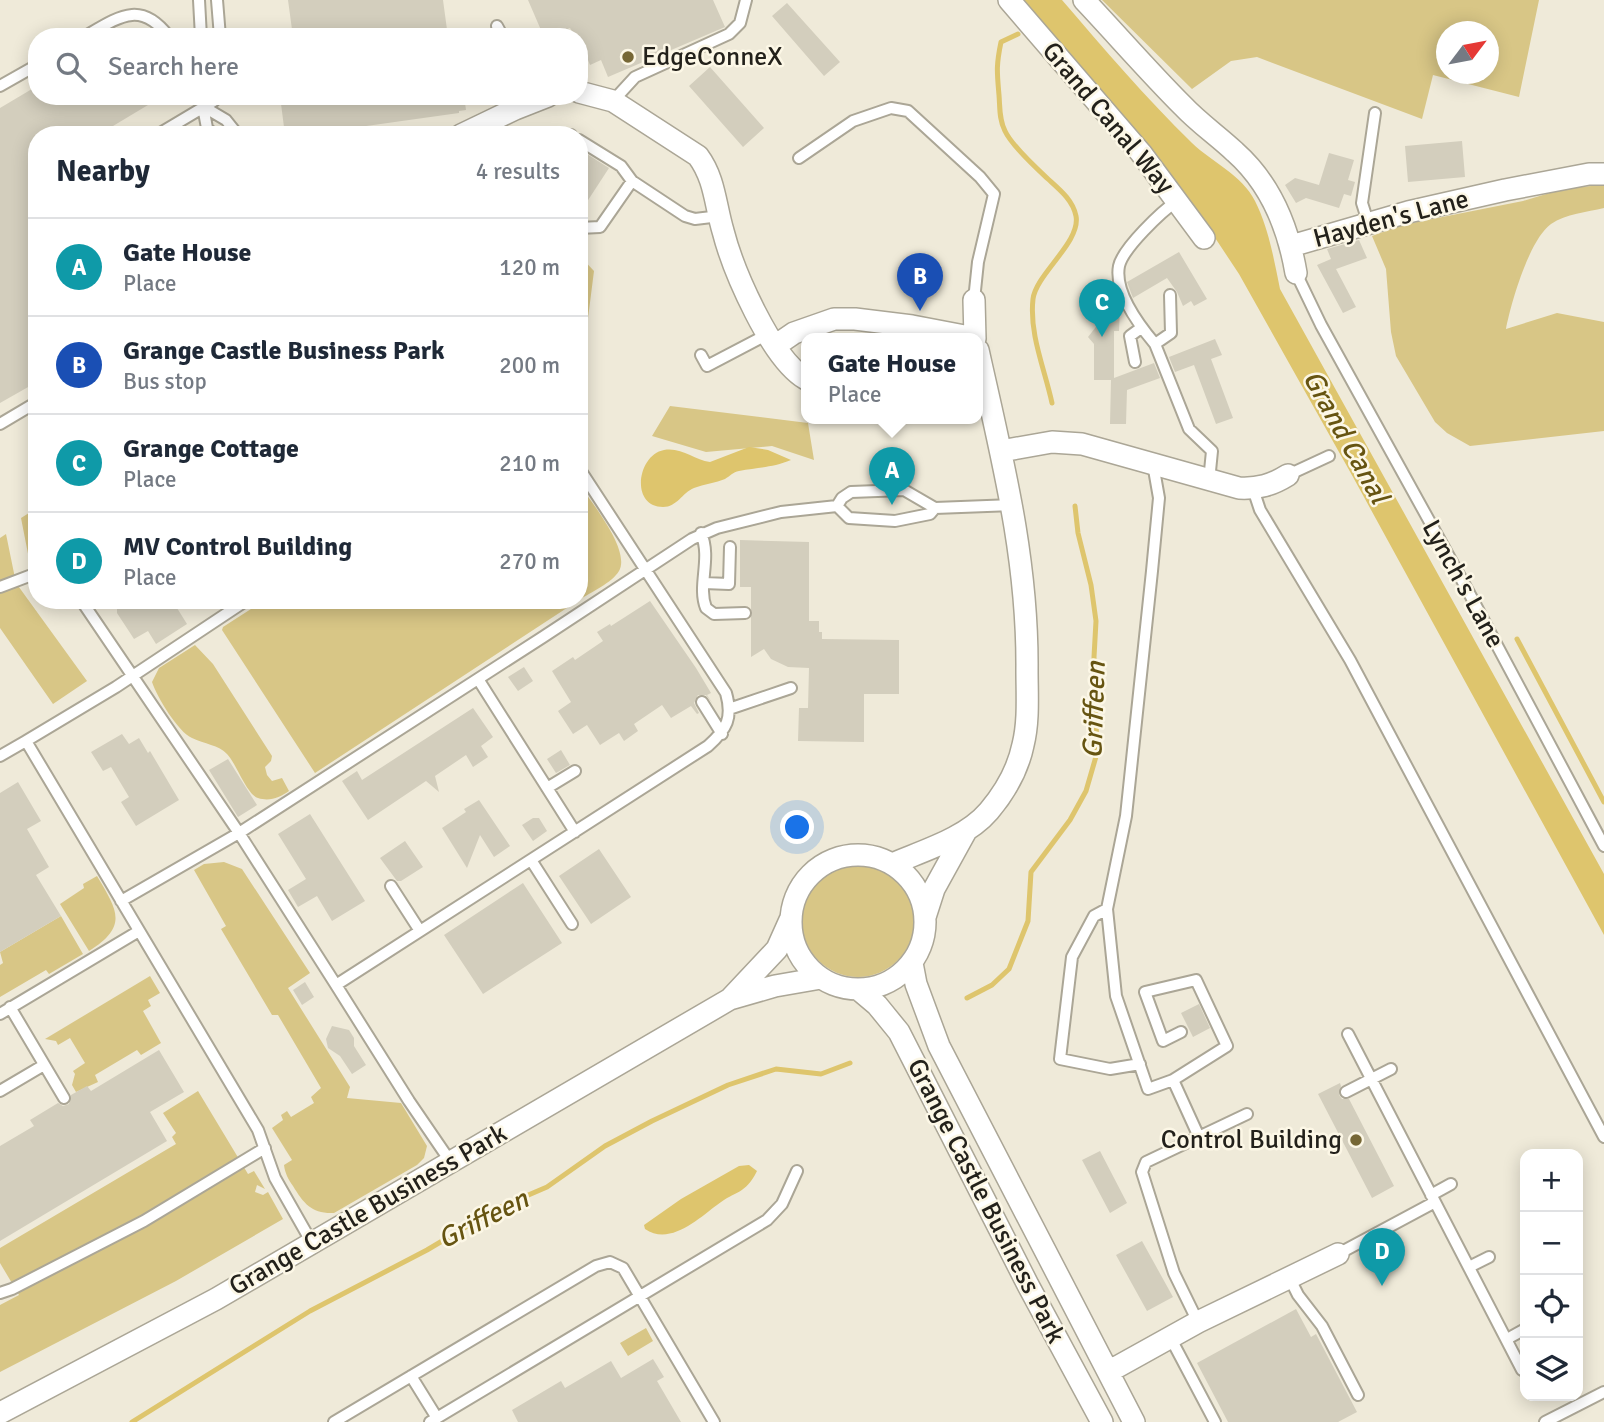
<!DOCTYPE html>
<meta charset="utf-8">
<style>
body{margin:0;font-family:Signika,sans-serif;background:#f6f6f7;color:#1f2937}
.controls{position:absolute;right:21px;bottom:21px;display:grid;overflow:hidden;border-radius:14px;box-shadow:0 4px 18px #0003}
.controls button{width:63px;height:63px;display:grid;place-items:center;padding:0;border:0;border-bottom:2px solid #e0e1e3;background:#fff;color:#1f2937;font:35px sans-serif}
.compass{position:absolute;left:1436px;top:21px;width:63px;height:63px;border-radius:50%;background:#fff;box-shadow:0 4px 18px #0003;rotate:58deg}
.you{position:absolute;left:798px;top:828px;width:24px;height:24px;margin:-18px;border:5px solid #fff;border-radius:50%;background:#1a73e8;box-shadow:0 0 0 10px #1a73e833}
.badge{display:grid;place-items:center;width:46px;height:46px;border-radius:50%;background:#766735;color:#fff;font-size:23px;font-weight:700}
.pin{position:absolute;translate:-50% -58px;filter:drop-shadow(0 2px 4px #0008)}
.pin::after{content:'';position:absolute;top:37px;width:24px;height:21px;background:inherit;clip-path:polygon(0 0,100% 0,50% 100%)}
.popup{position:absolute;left:801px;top:333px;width:182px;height:91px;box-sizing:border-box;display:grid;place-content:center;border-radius:14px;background:#fff;filter:drop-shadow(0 2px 5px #0005);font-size:23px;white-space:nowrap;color:#747a83}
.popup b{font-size:26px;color:#1f2937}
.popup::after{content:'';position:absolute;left:50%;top:100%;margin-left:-14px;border:14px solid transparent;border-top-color:#fff}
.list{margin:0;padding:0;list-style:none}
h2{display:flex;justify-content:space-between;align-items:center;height:91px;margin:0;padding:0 28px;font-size:30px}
h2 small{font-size:23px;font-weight:400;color:#747a83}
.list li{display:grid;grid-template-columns:46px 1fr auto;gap:21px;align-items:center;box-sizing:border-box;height:98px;padding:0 28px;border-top:2px solid #e0e1e3}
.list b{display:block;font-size:26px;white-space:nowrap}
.list p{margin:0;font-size:23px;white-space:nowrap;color:#747a83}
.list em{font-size:23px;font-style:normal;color:#747a83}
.icon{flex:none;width:38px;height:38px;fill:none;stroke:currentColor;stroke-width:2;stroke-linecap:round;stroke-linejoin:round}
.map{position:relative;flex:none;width:1604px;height:1422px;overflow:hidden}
.search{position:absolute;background:#fff;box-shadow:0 4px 18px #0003;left:28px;top:28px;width:560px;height:77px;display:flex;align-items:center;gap:18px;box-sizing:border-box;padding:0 24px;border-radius:28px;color:#747a83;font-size:26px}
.panel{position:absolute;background:#fff;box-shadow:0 4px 18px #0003;left:28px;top:126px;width:560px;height:483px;border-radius:28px}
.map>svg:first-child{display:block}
.green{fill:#d8c686;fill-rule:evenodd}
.water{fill:#dec56d}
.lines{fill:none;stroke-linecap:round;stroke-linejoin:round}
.stream{stroke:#dec56d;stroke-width:5}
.building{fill:#d3cebd}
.lane-casing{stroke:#aba696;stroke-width:14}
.street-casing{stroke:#aba696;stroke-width:24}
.lane{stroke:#fff;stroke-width:10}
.street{stroke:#fff;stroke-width:21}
.poi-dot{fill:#766735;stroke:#fcf7e6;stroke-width:2.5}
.labels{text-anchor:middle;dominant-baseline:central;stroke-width:5;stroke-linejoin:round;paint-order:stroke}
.poi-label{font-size:26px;fill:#23211b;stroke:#fcf7e6;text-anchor:start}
.street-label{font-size:26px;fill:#23211b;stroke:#fcf7e6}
.water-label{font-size:28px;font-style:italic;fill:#665411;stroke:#fcf7e6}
</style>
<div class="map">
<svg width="1604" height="1422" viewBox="0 0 1604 1422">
<rect width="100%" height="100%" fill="#efead9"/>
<path class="green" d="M1102,0H1539L1519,97L1433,75L1422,119L1257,57L1231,61L1192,89ZM1446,32H1488V74H1446Z
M1604,185V208C1587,212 1566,214 1551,224C1529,240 1511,303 1506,329L1557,313L1604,322V431L1470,446L1447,433L1435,422L1396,356L1391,332L1386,269L1372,236L1402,225L1523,201L1566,188Z
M579,255L594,271L587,326L579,330Z
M670,406L808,423L814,460L772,446L706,452L652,436Z
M579,484C591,502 631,550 619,571C612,583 591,592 579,600Z
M37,508V560L30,564L21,518Z
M6,534L16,583L87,681L53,704L0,628V538Z
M265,600H579L315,773L222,630L223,627Z
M195,645L213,664L272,756L271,761L265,767L267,775L272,781L282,778L289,791C280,797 270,802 258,798C247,795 236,763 227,754C219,745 204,744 192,738C178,732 157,697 152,682L159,668Z
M224,862L242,869L310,973L288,988L350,1087L347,1098L401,1103L427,1146L424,1158L417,1165L334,1213C312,1214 304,1204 293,1186C288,1179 285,1173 284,1165L292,1160L272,1128L283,1120L281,1115L287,1111L291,1117L314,1103L311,1097L321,1088L278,1015H272L221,929L226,926L194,870L204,864Z
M802 921a56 56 0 1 1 112 0a56 56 0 1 1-112 0Z
M97,876C117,910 129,926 89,951L60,904L84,888L83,884Z
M61,916L83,954L49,974L46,970L0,997V965L3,963L0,952Z
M150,976L160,993L148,1000L151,1006L143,1011L161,1043L141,1055L137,1050L95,1075L98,1082L76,1092L72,1085L75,1074L73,1071L85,1063L70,1038L58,1045L56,1041L45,1039Z
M198,1091L248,1174L254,1171L265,1189L257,1185L255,1192L263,1195L268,1192L283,1219L176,1281L0,1372V1305L19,1295L0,1263V1248L176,1144L172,1137L176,1133L163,1113Z
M646,1328L653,1341L628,1356L620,1343Z"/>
<path class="water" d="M1018,0H1062C1104,49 1146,98 1192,143C1213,163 1242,175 1255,201C1269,229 1274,260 1280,289L1604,874V935L1353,477L1239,274L1190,200Z
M749,447L768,450L791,460C772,468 758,467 739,471C733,472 730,476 725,479C716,483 704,484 694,488C682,493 677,507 663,507C630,507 637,455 664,450C682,447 694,460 710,462Z
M749,1165L757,1171C745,1195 736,1190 717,1205C698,1219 670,1246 645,1229L644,1225L681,1199L739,1166Z"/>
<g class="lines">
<path class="stream" d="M1018,34L1001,42C996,66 997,72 999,95C1000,107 999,120 1005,131C1012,146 1035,167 1048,179C1059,189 1073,200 1076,216C1081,242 1036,274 1033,299C1029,334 1045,370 1052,403
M1517,639L1604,802
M967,998L992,985L1009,969L1028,921L1031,872L1070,820L1086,791L1097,753L1094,657L1096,621L1091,585L1078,533L1075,506
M132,1422L310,1311L427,1250L496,1209L547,1187L605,1146L652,1121L728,1085L776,1069L821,1074L850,1063"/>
</g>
<path class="building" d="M288,0H443L448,37H293Z
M528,0H713L725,27L608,77L601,60L590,65L579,37L577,33L574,35L570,28L544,37Z
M787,3L840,62L824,76L772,16Z
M710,67L764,128L743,147L689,86Z
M37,86V96H163L98,135H37V382L0,403V108Z
M280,96H464L466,110L459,111V113L302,135H285Z
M1462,141L1465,177L1408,182L1405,146Z
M579,149L609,168L579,214Z
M1329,153L1354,160L1348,180L1355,182L1351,196L1344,194L1339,208L1306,198L1296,203L1285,185L1295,178L1319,185Z
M1359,240L1367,258L1336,269L1356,307L1343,313L1317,265L1331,259L1327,249Z
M1179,252L1207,299L1194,306L1191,301L1183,306L1177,292L1167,278L1133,298L1127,282Z
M1113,290L1120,306L1119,331H1114V378L1154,363L1160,378L1127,390L1126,424H1110L1111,380H1094V344L1088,337L1099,323L1087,313L1094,305V291Z
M1215,339L1222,355L1211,359L1233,418L1216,424L1194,365L1175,372L1169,357Z
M740,540L809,542V621H819V632H822V639L899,640V694H864V742L798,741L799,708H808L809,668L788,667L771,659L764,649L751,657V587H740Z
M117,600H172L187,624L156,644L148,631L134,639L117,613Z
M650,601L696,668L711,693L707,695L713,704L706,695H698L694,703L699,713L697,714L691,706L671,718L662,705L634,724L638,731L624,741L619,733L600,745L587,725L573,734L558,711L571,702L552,671L573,657L575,660L603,641L597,632L610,624L611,626Z
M524,667L533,681L518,691L508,677Z
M473,708L493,737L481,746L488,757L473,767L466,755L435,776L439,792L426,781L368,820L342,781L357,771L362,780Z
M122,734L129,744L139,738L148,753L150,751L179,800L136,826L121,802L129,797L111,767L103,771L91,752Z
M561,750L570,765L556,773L547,759Z
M228,759L257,805L238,817L209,770Z
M18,782L41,821L27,829L49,867L36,875L61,916L0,952V793Z
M479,800L510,846L494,857L480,835L467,868L442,828L466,812L464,809Z
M310,814L365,901L332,921L317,896L298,907L288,890L306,879L278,834Z
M533,818H539L547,831L533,841L522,825Z
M405,841L423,867L401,881H397L380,858Z
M599,849L631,897L591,924L559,876Z
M523,883L562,943L483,994L444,935Z
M305,982L314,997L302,1005L293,990Z
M1199,1004L1210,1028L1193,1037L1181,1013Z
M332,1026L349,1030L354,1038V1046L366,1065L352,1074L340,1056L328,1048L326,1039Z
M159,1050L184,1092L150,1112L167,1141L0,1241V1146L34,1126L30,1120L58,1103L63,1106L69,1104L71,1095L87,1086L91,1091Z
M1340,1083L1341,1086L1339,1095L1342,1099H1349L1394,1186L1372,1198L1318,1094Z
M1100,1151L1127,1203L1110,1213L1082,1160Z
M1142,1241L1173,1297L1147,1311L1116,1255Z
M1296,1309L1311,1337L1316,1334L1357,1412L1338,1422H1228L1197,1363Z
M653,1359L664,1377L657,1381L681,1422H518L512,1410L561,1381L565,1388L611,1361L621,1378Z"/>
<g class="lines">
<defs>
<path id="lane" d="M199,0L201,37
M217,0L220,37
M497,26L503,37
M84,37C120,16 141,0 169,37
M0,86L37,65
M201,96L207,128L214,135
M613,101L635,77L729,34L740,23L746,0
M204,107L226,120L238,135
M157,135L214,101V96
M569,135H571
M579,140L621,166L632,181L685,216L695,219L720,216
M799,158L853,121L891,108L908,111L980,177L994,194L978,262L974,300
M1368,222L1362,203L1375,113
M579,228L600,227L632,181
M1296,273L1321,325L1468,591L1604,846
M1170,295L1171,333L1155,344L1189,429L1212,451L1209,481
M1155,344C1139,325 1114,292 1119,266C1123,248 1162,211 1177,201
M701,355L707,366L768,334
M1135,362L1130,336L1141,328
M0,424L37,402
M1153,464L1159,498L1152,571L1126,816L1107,909L1116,996L1148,1089L1173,1080L1199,1137
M1288,475L1329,456
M1253,489L1260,510L1350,660L1604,1137
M837,506L842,498L851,492L904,490L935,508L1013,505
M701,533C712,559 697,585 706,608L714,614L745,613
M704,583L729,584L730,547
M0,587L37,573
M81,600L239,833L336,985L708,746C727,729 733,718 726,693L579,468
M478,679L575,832
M702,702L722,734
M729,709L791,688
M26,741L116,687L247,600
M0,756L26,741L258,1130L275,1178L312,1243
M547,788L575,771
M531,860L572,924
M391,886L420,931
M121,901L239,833L543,637L692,539L717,528L781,512L837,506L849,518L895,521L930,514L935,508
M1107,909L1094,916L1072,957L1060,1059L1110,1069L1140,1064
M336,985L409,1101L450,1161
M10,1007L64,1098
M0,1014L139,931
M1348,1034L1522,1370
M1173,1080L1227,1046L1196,980L1145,992L1163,1041L1181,1032
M0,1091L44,1065
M1346,1092L1391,1069
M1431,1195L1451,1184
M1338,1254L1435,1202
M1469,1267L1489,1257
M1290,1279L1298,1295L1322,1326L1358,1395
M0,1293L12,1289L144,1221L265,1148
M1198,1322L1174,1273L1142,1172L1146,1162L1247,1114
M1170,1337L1215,1422
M1507,1339L1525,1329
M411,1376L437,1418
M334,1422L596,1266L610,1262L623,1268L714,1422
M430,1422L767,1220L782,1204L797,1171
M1545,1422L1604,1392"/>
<path id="street" d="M1009,0L1141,153L1204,238
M1084,0C1117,35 1149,72 1183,106C1199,123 1218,136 1235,152C1271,184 1288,226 1296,273
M579,92L613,101L698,156C715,179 715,204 723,231C733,270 771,359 806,379
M461,135L515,109L548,96
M1291,246L1408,212L1505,190L1589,174H1604
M974,300L975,339
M775,346L794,333L834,319H855L912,326L975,338
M1001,451L1052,442L1082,444L1239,488C1258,489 1272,485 1288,475
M791 922a67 67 0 1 1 134 0a67 67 0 1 1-134 0Z
M892,864C925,850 966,838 989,811C1005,792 1018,769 1023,745C1029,721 1027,695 1027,670C1028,558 1002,458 978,350
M925,917L934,889L966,831
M912,963L916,984L939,1046L1134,1422
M858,989L877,1005L899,1032L1028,1285L1102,1422
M731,998L777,949L790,920
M1108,1372L1198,1322L1338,1254
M0,1413L216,1299L730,999L775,986L821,978"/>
</defs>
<use href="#lane" class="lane-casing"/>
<use href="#street" class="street-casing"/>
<use href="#lane" class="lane"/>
<use href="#street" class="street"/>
</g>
<g class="poi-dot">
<circle cx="628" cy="57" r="7"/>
<circle cx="1356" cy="1140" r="7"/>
</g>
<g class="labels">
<g class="poi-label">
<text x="642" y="57">EdgeConneX</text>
<text x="1342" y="1140" text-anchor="end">Control Building</text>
</g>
<g class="street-label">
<text transform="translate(1108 118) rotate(50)">Grand Canal Way</text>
<text transform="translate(1391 219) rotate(-15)">Hayden's Lane</text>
<text transform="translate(1463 584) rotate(61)">Lynch's Lane</text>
<text transform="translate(986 1201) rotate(63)">Grange Castle Business Park</text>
<text transform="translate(368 1210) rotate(-30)">Grange Castle Business Park</text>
</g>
<g class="water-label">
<text transform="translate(1346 437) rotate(61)">Grand Canal</text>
<text transform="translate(1094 710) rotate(-88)">Griffeen</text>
<text transform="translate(483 1219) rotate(-27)">Griffeen</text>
</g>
</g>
</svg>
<div class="controls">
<button>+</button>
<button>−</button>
<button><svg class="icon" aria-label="locate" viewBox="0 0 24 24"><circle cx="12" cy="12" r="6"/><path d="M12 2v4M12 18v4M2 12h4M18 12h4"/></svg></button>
<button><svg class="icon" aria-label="layers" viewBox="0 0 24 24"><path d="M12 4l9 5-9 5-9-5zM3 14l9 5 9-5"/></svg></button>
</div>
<svg class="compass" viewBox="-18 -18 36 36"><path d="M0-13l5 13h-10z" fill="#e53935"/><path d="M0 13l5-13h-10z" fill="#747a83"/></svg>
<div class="you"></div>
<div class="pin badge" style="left:892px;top:505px;background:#0f9aa8">A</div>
<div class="popup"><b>Gate House</b>Place</div>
<div class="pin badge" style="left:920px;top:311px;background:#1a4fb4">B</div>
<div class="pin badge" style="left:1102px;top:337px;background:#0f9aa8">C</div>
<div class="pin badge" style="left:1382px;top:1286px;background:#0f9aa8">D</div>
<div class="search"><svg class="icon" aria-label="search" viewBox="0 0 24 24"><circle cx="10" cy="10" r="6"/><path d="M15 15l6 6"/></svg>Search here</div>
<section class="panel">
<h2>Nearby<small>4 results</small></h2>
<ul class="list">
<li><span class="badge" style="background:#0f9aa8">A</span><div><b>Gate House</b><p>Place</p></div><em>120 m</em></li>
<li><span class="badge" style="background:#1a4fb4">B</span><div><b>Grange Castle Business Park</b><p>Bus stop</p></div><em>200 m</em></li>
<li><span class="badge" style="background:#0f9aa8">C</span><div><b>Grange Cottage</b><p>Place</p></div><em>210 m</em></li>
<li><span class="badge" style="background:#0f9aa8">D</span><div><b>MV Control Building</b><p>Place</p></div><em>270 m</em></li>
</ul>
</section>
</div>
